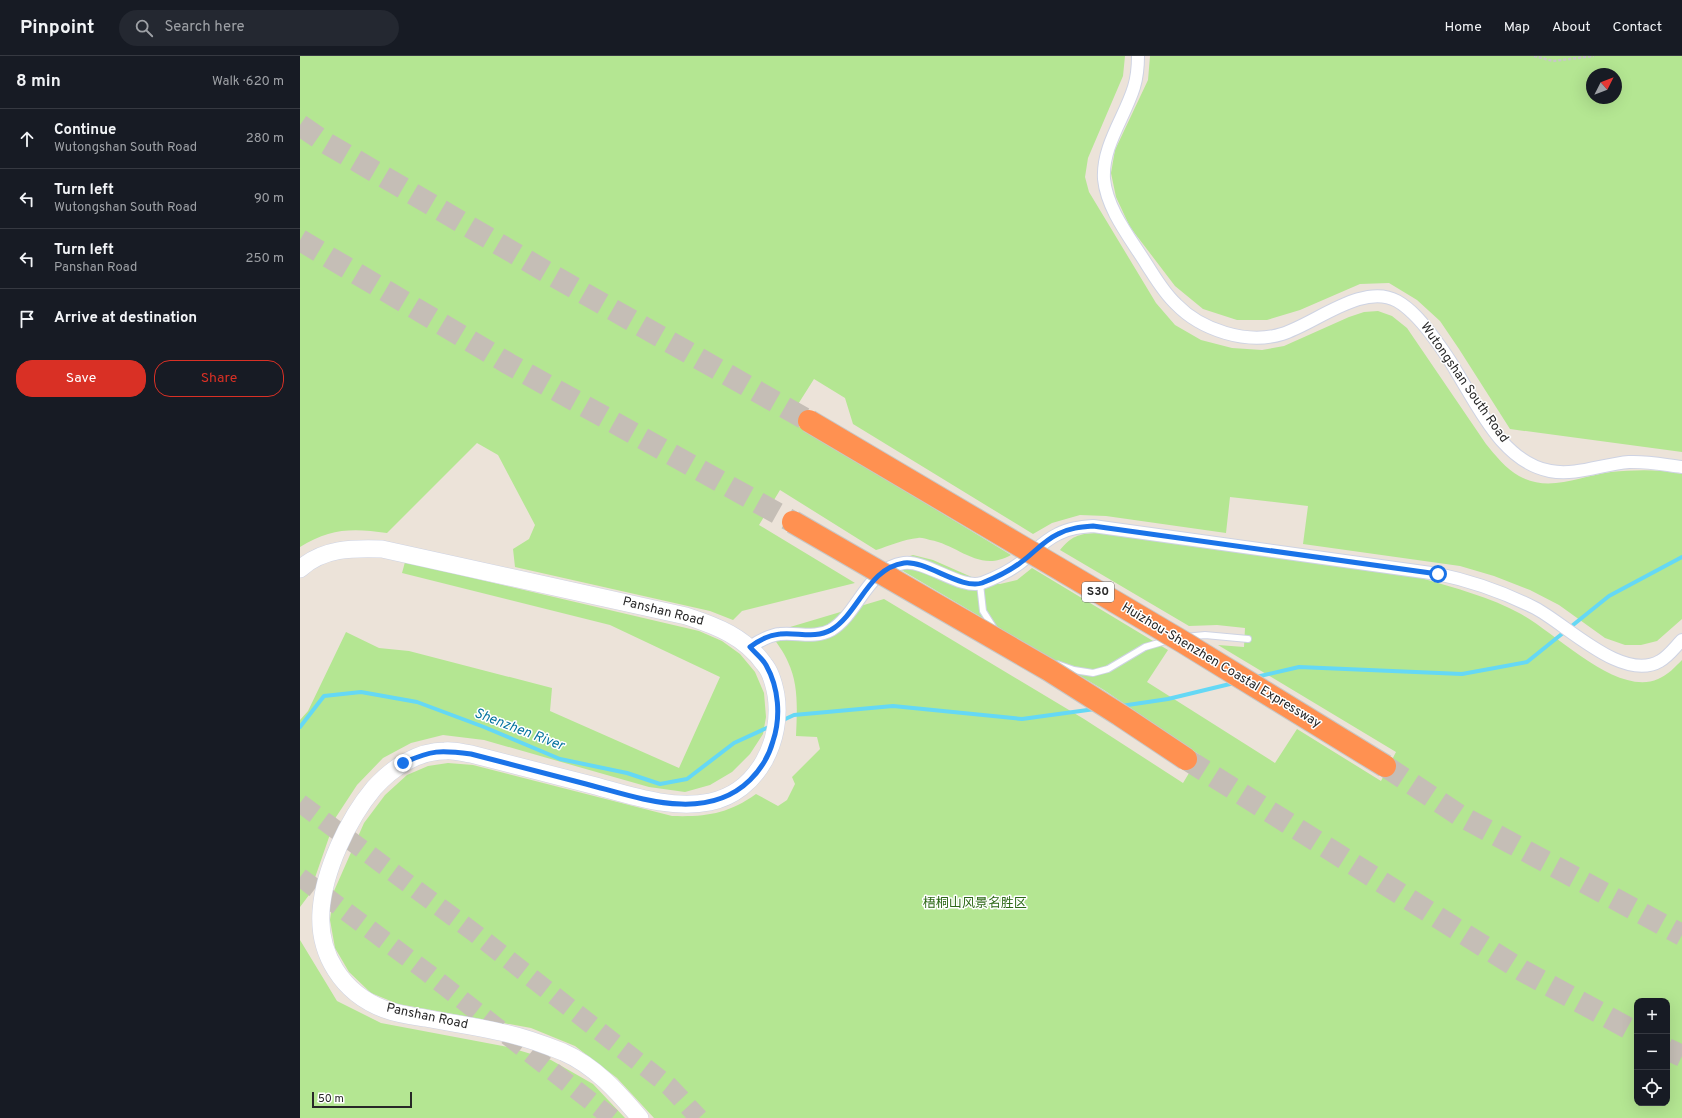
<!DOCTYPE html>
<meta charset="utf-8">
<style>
body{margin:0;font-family:Overpass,"Noto Sans SC",sans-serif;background:#242831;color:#f1f3f6}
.controls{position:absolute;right:12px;bottom:12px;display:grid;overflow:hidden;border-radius:8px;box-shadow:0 4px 16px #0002}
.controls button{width:36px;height:36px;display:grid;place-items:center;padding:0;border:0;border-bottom:1px solid #363941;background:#171b24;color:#f1f3f6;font:20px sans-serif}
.compass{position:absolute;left:1286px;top:12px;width:36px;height:36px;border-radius:50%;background:#171b24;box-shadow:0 4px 16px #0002;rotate:48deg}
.scale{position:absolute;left:12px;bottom:10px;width:100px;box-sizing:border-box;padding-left:4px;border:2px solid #282828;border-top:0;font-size:11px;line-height:14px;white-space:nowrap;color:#282828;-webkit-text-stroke:3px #fff;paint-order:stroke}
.stop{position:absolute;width:12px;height:12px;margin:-9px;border:3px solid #1a73e8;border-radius:50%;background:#fff}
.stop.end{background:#1a73e8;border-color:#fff;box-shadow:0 1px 4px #0008}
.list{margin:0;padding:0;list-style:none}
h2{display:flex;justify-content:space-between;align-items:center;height:52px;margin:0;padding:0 16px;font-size:17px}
h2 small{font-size:13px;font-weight:400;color:#9ea1a6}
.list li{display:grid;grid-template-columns:26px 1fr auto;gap:12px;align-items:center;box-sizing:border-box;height:60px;padding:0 16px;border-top:1px solid #363941}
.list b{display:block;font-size:15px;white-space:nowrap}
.list p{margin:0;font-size:13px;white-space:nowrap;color:#9ea1a6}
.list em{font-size:13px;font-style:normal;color:#9ea1a6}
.actions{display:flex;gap:8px;padding:12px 16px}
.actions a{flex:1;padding:9px 0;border:1px solid #d93025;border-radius:16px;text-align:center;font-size:14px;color:#d93025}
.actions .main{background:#d93025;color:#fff}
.icon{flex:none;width:22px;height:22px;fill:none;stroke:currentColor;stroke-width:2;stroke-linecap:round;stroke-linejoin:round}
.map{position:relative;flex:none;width:1382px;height:1062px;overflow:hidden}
header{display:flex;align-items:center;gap:24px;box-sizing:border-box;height:56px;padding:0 20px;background:#171b24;border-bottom:1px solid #363941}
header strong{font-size:19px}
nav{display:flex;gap:22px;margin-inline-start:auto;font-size:14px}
.search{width:280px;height:36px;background:#242831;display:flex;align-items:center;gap:10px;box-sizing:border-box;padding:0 14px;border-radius:22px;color:#9ea1a6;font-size:15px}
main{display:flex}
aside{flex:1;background:#171b24}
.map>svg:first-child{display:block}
.green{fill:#b4e692;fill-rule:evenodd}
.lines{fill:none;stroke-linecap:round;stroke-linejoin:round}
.stream{stroke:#65d8f5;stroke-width:4}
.primary-tunnel{stroke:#c5beb6;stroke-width:19;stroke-dasharray:19 10;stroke-linecap:butt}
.highway-tunnel{stroke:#c5beb6;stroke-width:22;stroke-dasharray:22 11;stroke-linecap:butt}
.lane-casing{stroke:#ced3e3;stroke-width:8}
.street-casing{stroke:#ced3e3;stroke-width:14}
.secondary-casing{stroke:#ced3e3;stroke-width:18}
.path{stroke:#c7c7c7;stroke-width:2.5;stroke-dasharray:3 2;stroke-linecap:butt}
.lane{stroke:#fff;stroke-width:6}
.street{stroke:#fff;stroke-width:12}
.secondary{stroke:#fff;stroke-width:17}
.highway-bridge-casing{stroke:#c7c7c7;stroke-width:24;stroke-linecap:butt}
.highway-bridge{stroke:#ff9151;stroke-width:22}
.route{stroke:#1a73e8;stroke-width:5}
.labels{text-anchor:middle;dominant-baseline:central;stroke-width:3;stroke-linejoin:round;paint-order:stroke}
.shield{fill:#fff;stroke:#686868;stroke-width:1}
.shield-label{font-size:12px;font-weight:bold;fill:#282828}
.street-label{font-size:13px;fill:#282828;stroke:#fff}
.park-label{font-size:13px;fill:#2c6816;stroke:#fff}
.water-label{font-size:14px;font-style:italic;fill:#06749f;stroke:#fff}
</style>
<header>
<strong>Pinpoint</strong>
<div class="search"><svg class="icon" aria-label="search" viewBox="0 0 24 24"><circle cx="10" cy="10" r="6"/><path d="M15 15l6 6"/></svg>Search here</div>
<nav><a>Home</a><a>Map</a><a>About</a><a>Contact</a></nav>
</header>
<main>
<aside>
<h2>8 min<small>Walk · 620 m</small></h2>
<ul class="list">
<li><svg class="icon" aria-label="ahead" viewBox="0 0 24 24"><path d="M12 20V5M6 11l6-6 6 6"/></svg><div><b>Continue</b><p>Wutongshan South Road</p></div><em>280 m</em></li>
<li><svg class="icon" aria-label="left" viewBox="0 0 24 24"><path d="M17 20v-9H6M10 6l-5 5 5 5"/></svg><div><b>Turn left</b><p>Wutongshan South Road</p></div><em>90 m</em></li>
<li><svg class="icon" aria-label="left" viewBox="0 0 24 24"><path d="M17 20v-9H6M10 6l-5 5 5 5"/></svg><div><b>Turn left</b><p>Panshan Road</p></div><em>250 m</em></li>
<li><svg class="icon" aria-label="arrive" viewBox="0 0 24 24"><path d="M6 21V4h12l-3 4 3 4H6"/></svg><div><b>Arrive at destination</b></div></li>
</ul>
<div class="actions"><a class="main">Save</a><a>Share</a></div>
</aside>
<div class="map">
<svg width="1382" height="1062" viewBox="0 0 1382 1062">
<rect width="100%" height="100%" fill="#ece3d9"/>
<path class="green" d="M0,0H825L823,20L788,102L785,121L789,136L856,247L875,269L901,284L932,292L962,294L984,290L1049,261L1064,256L1078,255L1092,260L1107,272L1186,388C1195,399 1206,413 1219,420C1249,437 1280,420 1311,416C1335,414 1358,413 1382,418V563L1357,585L1341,589H1325L1305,582L1259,549L1230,534L1194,520L1160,510L1003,488L1008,450L930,441L926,477L806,460L780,459L752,467L733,478L553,368L545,342L514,323L488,364L711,499C679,517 659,489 630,484C626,483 621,481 618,482C604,483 589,490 576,494L480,434L459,469L555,527L442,555L433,564L410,555L215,511L213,493L229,483L235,469L198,399L177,387L87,477C53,472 30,472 0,491Z
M850,0H1382V396L1210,373L1159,293L1140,265L1117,244L1089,227L1060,228L1000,254L967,264H937L903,253L875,230L830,171L816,141L811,117L815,94L848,24ZM1292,18H1316V42H1292Z
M796,477L816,479L1121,522C1155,532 1190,541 1221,558C1256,577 1317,641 1358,623C1368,619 1375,611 1382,604V1062H354L317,1022L275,990L231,972L98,948L71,937L49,916L35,892L30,864L34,835L64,767L85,739L107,719L128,710L148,707L173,709L372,760C406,761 428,758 456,738L478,750L487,744L495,728L492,721L520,693L517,681L496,680C497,655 499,629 488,606C484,596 476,586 470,577L584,543L784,663L883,727L900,699L804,634L593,509L601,503L613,499L633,504L683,526L700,528L717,524L732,512L868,594L847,626L975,707L997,673L1081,725L1096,696L918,589L944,591L945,572L917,569L889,570L760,494C772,480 778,478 796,477ZM1337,945H1367V1047H1337Z
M105,506L399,575L422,585L440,598L455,616L464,637L466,661L463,678L450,698L432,716L410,729L385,736L349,731L184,684L143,679L111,687L83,702L57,729L36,761L9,839L0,851V664L8,655L46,576L79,592L109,595L252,632L250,655L379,712L420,621L310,569L102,517Z
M0,884L37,945L81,967L208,991L251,1004L293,1028L325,1062H0Z"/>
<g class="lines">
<path class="stream" d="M956,621L999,611L1162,618L1227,606L1309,540L1382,501
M821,650L868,643L934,627
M481,665L494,659L593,650L722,663L795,653
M0,671L24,640L61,636L117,646L184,671L260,703L327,717L360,728L387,723L434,687L471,670"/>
<path class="primary-tunnel" d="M0,747L176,878L369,1030L399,1062
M0,821L128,917L312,1062"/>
<path class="highway-tunnel" d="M0,69L26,87L250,218L509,365
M0,184L209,308L493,466
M886,703L1223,915L1337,977
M1085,710L1159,759L1382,879
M1367,993L1382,1000"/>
<defs>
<path id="lane" d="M680,528L683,555L695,574
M885,581L905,579L948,583
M757,608L774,614L793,617L808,613L845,591L869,584"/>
<path id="street" d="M838,0C838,10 837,21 834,31C825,61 802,90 804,123C807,154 831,183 847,209C856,223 864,237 876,248C901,274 947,289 982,278C1015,268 1063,226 1097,245C1111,253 1121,265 1131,278C1140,290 1149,302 1156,315C1179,352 1203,406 1250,415C1276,420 1303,408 1329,406C1347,405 1365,409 1382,411
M450,591C459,585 469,579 480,578C497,576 515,583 531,574C559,557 567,512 604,507C626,504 661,534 682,527C695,522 708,516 720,507C732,498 743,485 758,478C769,472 781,471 793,470L1138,518C1172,525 1203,536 1235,552C1266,568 1323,627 1360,605C1369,600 1375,591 1382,584"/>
<path id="secondary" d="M0,513C23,492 52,492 82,493L386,560C417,570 445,581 464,608C471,616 474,628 476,639C483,684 458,736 410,746C369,754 327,738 288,728C249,718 210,708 171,698C163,697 153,694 145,695C117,695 92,712 74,732C48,763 24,814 21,855C18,898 42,937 84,953C97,958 111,960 125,962C150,967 175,970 200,976C221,980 243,988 263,996C295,1010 318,1036 340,1062"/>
</defs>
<use href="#lane" class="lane-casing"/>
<use href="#street" class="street-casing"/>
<use href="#secondary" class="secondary-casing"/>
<path class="path" d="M1234,0L1253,5L1294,0"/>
<use href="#lane" class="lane"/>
<use href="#street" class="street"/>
<use href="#secondary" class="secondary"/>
<defs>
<path id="highway-bridge" d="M509,365L883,586L1085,710
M493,466L749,614L820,659L886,703"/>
</defs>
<use href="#highway-bridge" class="highway-bridge-casing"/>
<use href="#highway-bridge" class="highway-bridge"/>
</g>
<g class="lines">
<path class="route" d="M103,707C132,694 140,694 171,698C209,708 247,718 286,728C337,741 405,768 450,724C460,714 469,700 473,685C481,661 479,632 466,609C462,602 455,597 450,591C459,584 469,579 480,578C497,576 515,583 531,574C559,557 568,512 604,507C626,504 661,534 682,527C695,522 708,516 720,507C733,498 743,485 758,478C769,472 781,471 793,470L1138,518"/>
</g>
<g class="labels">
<rect class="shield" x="782" y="526" width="32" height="20" rx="3"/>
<g class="shield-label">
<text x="798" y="536">S30</text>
</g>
<g class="street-label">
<text transform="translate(1164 327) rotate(55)">Wutongshan South Road</text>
<text transform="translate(363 556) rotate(14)">Panshan Road</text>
<text transform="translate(921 610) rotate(31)">Huizhou-Shenzhen Coastal Expressway</text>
<text transform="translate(127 961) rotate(12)">Panshan Road</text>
</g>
<g class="park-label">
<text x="675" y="848">梧桐山风景名胜区</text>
</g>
<g class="water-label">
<text transform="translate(219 674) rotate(21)">Shenzhen River</text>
</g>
</g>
</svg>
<div class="controls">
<button>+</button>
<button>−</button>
<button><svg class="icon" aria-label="locate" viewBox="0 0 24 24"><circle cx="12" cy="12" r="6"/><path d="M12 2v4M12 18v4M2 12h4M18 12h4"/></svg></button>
</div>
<svg class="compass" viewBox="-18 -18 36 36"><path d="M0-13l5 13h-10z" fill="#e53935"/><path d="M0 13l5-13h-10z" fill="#9ea1a6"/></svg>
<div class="scale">50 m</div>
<div class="stop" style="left:1138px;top:518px"></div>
<div class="stop end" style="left:103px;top:707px"></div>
</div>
</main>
